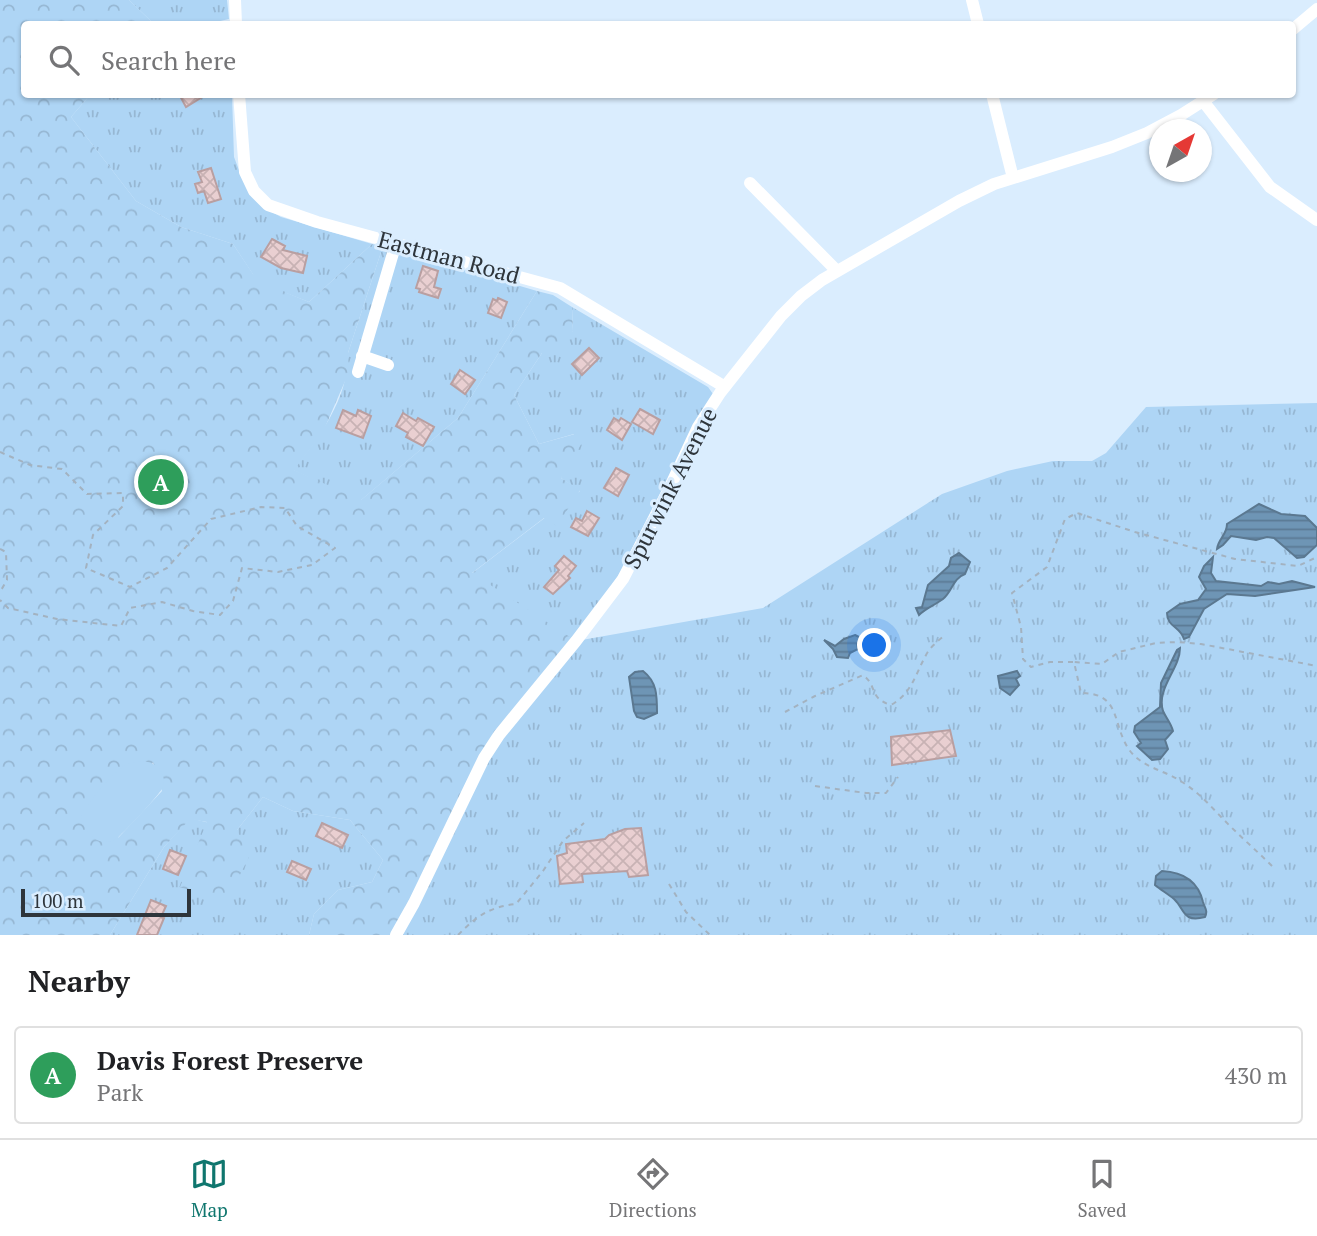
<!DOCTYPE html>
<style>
body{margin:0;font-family:"PT Serif",serif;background:#f2f2f2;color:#202124}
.compass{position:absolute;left:1149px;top:119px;width:63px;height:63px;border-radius:50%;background:#fff;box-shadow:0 2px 5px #0004;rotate:40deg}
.scale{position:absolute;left:21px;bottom:18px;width:170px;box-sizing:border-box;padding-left:7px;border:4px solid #2e353b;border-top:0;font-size:19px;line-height:24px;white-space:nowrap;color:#2e353b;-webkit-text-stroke:5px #daedfe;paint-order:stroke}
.you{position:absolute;left:875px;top:646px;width:24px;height:24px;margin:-18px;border:5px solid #fff;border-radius:50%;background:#1a73e8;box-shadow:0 0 0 10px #1a73e833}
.badge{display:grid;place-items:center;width:46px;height:46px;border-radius:50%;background:#0f766e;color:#fff;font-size:23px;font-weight:700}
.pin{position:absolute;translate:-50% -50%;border:4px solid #fff;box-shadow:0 2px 7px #0006}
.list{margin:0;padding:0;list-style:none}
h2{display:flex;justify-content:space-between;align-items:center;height:91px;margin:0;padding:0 28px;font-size:30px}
h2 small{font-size:23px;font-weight:400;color:#757577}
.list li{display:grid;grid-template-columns:46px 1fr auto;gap:21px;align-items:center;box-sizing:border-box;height:98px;margin:0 14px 14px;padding:0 14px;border:2px solid #e0e0e0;border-radius:7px}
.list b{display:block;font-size:26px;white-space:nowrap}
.list p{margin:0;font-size:23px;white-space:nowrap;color:#757577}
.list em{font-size:23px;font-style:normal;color:#757577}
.icon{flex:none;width:38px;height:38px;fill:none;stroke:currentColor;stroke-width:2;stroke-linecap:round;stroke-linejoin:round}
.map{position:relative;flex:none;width:1317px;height:935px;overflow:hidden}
.search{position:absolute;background:#fff;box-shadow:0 2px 5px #0004;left:21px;right:21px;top:21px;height:77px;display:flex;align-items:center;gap:18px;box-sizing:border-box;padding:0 24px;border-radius:7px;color:#757577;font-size:26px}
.sheet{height:203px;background:#fff}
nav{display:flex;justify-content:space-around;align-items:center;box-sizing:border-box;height:98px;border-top:2px solid #e0e0e0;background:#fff;font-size:19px;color:#757577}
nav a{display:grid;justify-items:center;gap:4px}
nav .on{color:#0f766e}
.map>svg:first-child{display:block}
.grass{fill:url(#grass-tufts)}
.forest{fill:url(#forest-crowns);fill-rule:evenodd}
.garden{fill:#aed5f5}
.water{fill:url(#water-rules);stroke:#5b7890;stroke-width:2}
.building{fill:url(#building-cross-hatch);stroke:#b99fa1;stroke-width:2}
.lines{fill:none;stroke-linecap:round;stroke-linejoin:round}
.path{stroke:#a3b2c0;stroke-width:2;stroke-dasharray:5 5;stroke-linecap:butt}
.minor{stroke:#fff;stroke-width:12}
.labels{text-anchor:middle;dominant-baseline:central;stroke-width:6;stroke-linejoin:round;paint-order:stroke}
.street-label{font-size:23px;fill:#2e353b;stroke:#daedfe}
</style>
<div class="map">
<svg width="1317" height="935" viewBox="0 0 1317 935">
<defs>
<pattern id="grass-tufts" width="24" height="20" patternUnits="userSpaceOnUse" patternTransform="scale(1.75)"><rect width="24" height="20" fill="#aed5f5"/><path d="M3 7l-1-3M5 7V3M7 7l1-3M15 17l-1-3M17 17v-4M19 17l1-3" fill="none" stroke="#96b7d3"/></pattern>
<pattern id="forest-crowns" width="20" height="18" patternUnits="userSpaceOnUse" patternTransform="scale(1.75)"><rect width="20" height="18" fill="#aed5f5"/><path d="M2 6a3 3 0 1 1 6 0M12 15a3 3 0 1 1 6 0" fill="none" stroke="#96b7d3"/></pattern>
<pattern id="water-rules" width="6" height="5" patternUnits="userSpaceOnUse" patternTransform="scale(1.75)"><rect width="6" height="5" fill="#6e95b5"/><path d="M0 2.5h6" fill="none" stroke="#5b7a94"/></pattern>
<pattern id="building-cross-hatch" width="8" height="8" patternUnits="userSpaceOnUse" patternTransform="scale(1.75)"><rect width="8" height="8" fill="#e9cfd1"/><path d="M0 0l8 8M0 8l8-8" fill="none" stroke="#c8b2b4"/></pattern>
</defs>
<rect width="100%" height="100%" fill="#daedfe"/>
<path class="grass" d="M129,0H227L229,19L207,24H154Z
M90,95H232L234,157L242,178L272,212L281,217L372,244L309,302L258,282L233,244L181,227L136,201L71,117Z
M383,246L537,291L458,418L360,501L293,470C320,437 349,397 348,353Z
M572,307L708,387L713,394L621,571L608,591L571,639L471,574L580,491L561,478L574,434L539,444L514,395L542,353L573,331Z
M1317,403V935H396L484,758L576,641L763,608L942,494L1007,471L1053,461H1092L1106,453L1146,407Z
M263,797L293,811L350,820L383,860L372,882L338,890L314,914L309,935H110L164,847L190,818L237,830Z"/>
<path class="forest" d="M0,0H129L154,24H24V94L90,95L71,117L136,201L181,227L233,244L253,274L287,293L309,302L372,244L383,246L348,353L349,372L323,432L294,470L361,500L458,418L537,291L553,295L572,307L573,331L561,354L542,353L514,395L539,444L575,434L583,441L561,478L580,490L557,526L544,518L472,573L576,641L499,735L396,935H309L314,914L338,890L372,882L383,860L350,820L293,811L263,797L237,830L249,857L224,906L180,887L207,822L190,819L164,847L110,935H0ZM153,762L162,791L118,838Z"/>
<path class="garden" d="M145,761L158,766C162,773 166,779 163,787C161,793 120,838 114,840C96,848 83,830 81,814C92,800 112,771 128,764C133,762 139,762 145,761Z"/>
<path class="water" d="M1259,504L1281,514L1305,516L1317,528V545L1304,557L1297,558L1274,538L1267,537L1256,540L1231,536L1223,545L1217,549C1218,539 1227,535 1227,524Z
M959,553L970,562L965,574C953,578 952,592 943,599C935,605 926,608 919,615L916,608L922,607L928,585L949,566L951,558Z
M1213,557L1211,573L1216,581L1261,586L1268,582L1279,584L1292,581L1315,587L1255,596L1227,594L1204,609L1189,637L1184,639C1180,626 1167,627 1167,613L1180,604L1198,600L1206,589L1199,577L1204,566Z
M855,635L861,638L857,644L858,649L850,653L848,658L837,657L833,649L824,640L835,646L844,639Z
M1180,648C1180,669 1156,688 1163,711C1166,718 1171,723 1173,731L1165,740L1168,749L1160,759L1152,760L1137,746L1141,743L1134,732L1135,726L1160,707L1161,683L1177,650Z
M643,671C657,682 657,695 657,713L644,719L637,717L634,711L629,677L635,672Z
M1017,671L1020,676L1016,679L1019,685L1010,695L1000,688L998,676Z
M1162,871C1182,872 1198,881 1203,902C1205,909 1208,910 1205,917C1182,923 1185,909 1174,899C1168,894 1161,890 1155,885L1156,876Z"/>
<path class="building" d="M179,94H207L186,107Z
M211,168L221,199L208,203L204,191L198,193L195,184L202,182L198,172Z
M272,239L285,246L283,250L307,256L303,273L281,268L261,257Z
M423,266L438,271L434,287L441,289L438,298L419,292L420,289L416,288Z
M498,298L507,302L501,318L488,313L493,299L497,301Z
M589,348L599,358L582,375L572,364Z
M460,370L475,380L465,394L451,384Z
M640,409L660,420L653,434L632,422Z
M343,410L356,416L358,410L371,416L363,438L336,428Z
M403,413L416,421L418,418L434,427L423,446L406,437L408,433L396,426Z
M614,418L619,421L621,418L631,424L622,440L607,430Z
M616,468L629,475L618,496L604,488Z
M587,511L599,518L588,536L571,527L576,518L582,521Z
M564,556L576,566L568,576L570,578L553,594L544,587L559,570L555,566Z
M950,730L956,756L892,765L891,737Z
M322,823L348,835L342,848L316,836Z
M641,828L648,875L629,877L627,871L582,874L583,882L560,884L557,856L567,853L566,844L605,839L609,835L625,829Z
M170,850L186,856L178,875L163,869Z
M292,861L311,869L306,880L287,872Z
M151,900L166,906L161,917L164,918L157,935H137Z"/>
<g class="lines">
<path class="path" d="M0,452L30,465L62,469L87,494L123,493V506L93,535L86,568L130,587L167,568L211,519L261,507L285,508L297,526L335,548L312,565L278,572L242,568L233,601L220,615L193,611L162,602L130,608L121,626L57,619L8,608L0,600
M0,549L6,552L7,580L0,592
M1073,662H1050L1031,667L1023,659L1021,627L1012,593L1047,567L1065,519L1077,513L1135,532L1235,559L1298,566L1317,557
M785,712L815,696L863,675C878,686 868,698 891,705C912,693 915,675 926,655C930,647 938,641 945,635
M815,786L866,793H886L898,777
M1272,866C1258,852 1243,839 1229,825C1214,810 1200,793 1182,782C1163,769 1141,768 1128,748C1112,723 1121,693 1081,693L1074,662L1102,664L1119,652L1156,643L1178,642L1201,644L1317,666
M669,884L686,912L710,935
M458,935C477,916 489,907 516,904L543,871L563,841L584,823"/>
<path class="minor" d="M235,0L236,24
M972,0L978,24
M1292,30L1317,9
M239,94L245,172L254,191L268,205L317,222L560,288L725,387
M992,94L1013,178
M1203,101L1270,187L1317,220
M750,183L837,271
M362,356L388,365
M358,372L396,243
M396,935L414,903L484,758L499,735L576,641L623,579L668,491L698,427L720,393L781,316L801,296L822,280L959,201L994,184L1112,147L1147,133L1181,115L1214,94"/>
</g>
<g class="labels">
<g class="street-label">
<text transform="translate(449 257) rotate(15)">Eastman Road</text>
<text transform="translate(670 488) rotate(-63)">Spurwink Avenue</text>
</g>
</g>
</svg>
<svg class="compass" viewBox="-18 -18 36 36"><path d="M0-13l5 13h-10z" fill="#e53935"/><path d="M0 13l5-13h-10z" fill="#757577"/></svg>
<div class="scale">100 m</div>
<div class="you"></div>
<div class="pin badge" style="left:161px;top:482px;background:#2e9e5b">A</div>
<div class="search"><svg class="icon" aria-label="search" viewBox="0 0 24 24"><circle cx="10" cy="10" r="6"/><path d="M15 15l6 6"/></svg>Search here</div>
</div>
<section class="sheet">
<h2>Nearby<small></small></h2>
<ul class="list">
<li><span class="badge" style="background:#2e9e5b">A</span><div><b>Davis Forest Preserve</b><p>Park</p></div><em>430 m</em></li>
</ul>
</section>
<nav>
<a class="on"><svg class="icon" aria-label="map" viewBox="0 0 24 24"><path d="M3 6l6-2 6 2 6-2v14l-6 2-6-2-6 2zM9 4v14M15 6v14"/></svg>Map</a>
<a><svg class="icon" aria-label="directions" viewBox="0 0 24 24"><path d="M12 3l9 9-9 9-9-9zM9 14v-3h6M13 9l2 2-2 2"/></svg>Directions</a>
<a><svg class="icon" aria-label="saved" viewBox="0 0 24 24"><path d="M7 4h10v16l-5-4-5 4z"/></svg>Saved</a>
</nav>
